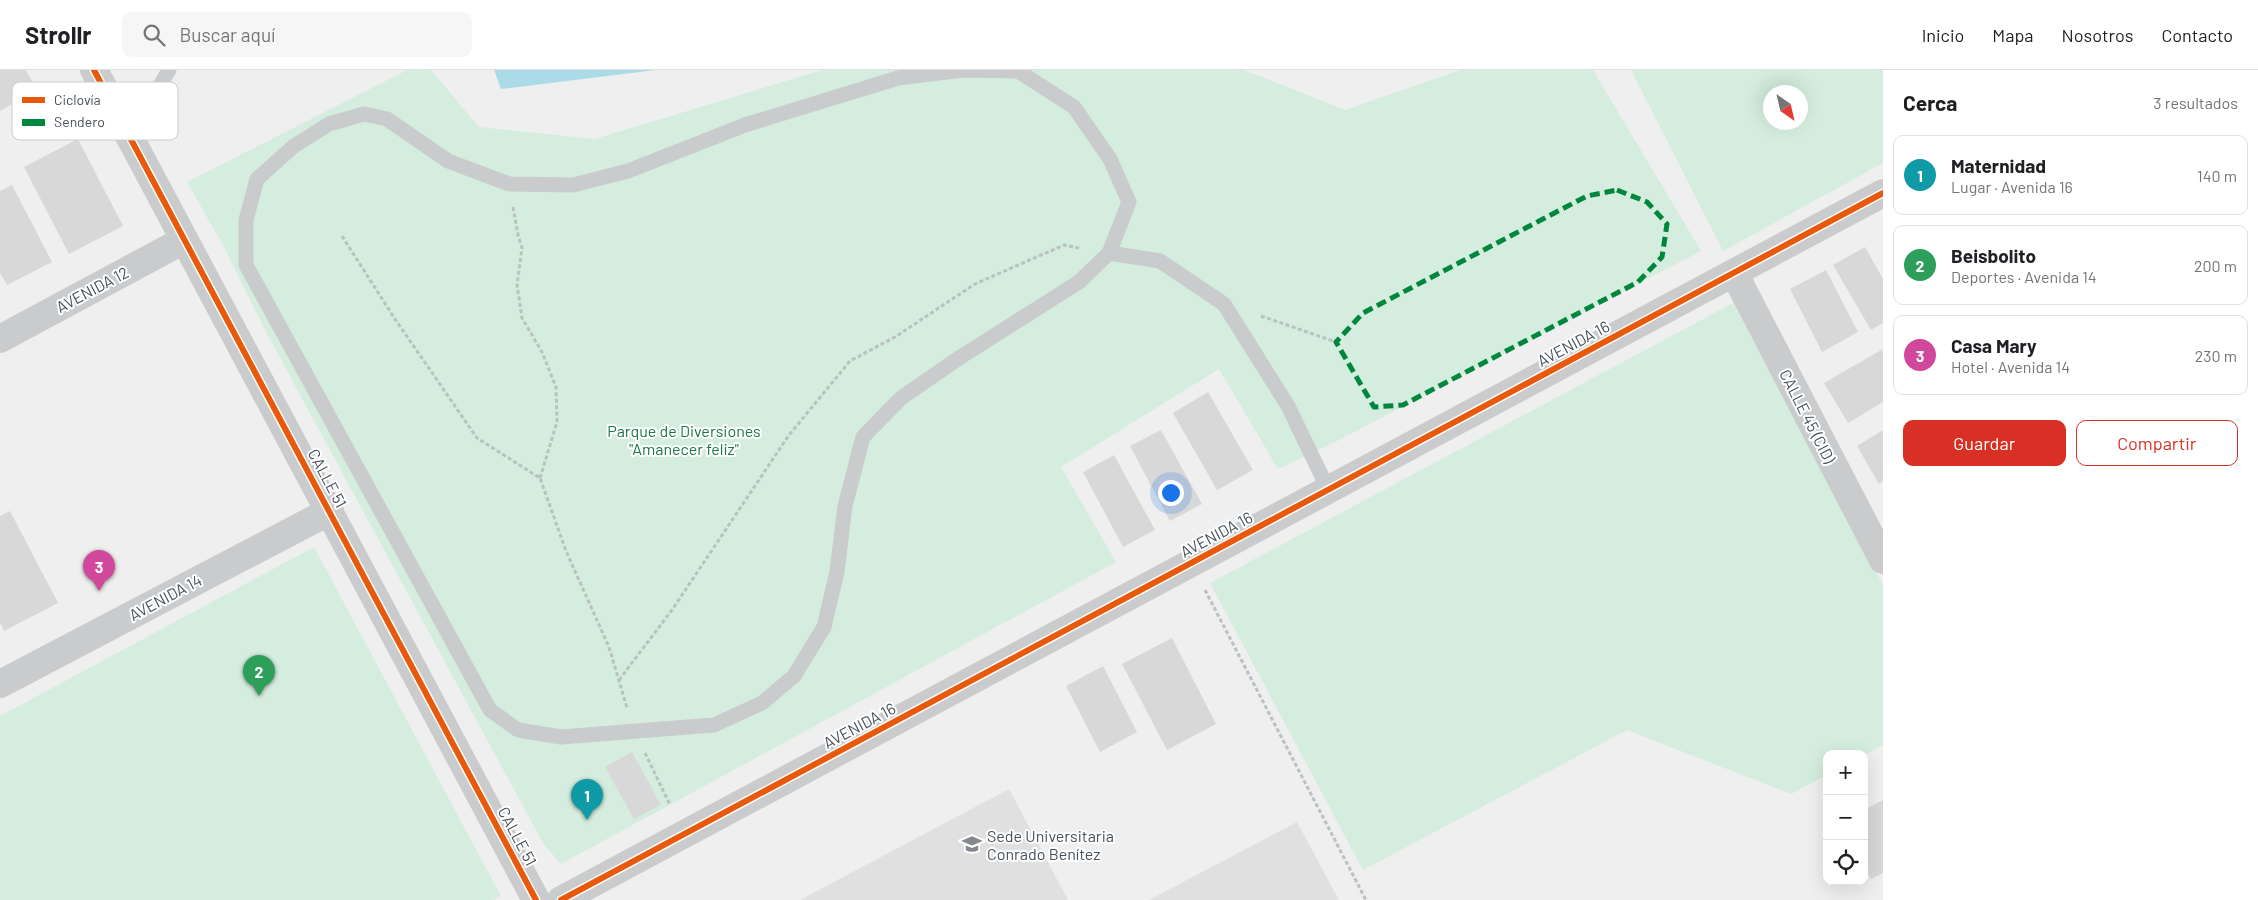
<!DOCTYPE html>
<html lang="es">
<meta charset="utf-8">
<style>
body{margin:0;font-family:Barlow,sans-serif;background:#f6f6f6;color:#202124}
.controls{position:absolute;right:15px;bottom:15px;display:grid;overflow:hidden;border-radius:10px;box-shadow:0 5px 20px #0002}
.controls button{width:45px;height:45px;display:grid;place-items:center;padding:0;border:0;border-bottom:1px solid #e0e0e0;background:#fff;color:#202124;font:25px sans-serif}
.compass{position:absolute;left:1763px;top:15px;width:45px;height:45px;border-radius:50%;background:#fff;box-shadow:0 5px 20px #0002;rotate:146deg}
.you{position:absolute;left:1170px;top:422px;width:18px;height:18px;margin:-12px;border:4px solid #fff;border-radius:50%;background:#1a73e8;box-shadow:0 0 0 8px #1a73e833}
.badge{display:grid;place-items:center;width:32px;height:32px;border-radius:50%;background:#d93025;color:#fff;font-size:16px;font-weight:700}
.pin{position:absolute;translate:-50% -41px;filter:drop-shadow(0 1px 2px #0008)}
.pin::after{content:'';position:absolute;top:26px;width:18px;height:15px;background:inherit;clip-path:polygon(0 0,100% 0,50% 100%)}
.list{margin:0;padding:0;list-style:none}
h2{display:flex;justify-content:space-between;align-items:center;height:65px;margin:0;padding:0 20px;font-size:21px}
h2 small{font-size:16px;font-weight:400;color:#757577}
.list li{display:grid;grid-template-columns:32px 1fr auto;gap:15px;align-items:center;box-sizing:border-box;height:80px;margin:0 10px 10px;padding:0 10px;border:1px solid #e0e0e0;border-radius:10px}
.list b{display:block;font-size:19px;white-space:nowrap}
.list p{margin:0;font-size:16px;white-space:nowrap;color:#757577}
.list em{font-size:16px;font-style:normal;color:#757577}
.actions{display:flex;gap:10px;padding:15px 20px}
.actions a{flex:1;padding:11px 0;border:1px solid #d93025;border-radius:10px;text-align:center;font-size:18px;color:#d93025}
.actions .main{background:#d93025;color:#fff}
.icon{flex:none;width:28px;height:28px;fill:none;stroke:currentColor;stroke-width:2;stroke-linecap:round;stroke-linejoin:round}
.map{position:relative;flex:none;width:1883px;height:830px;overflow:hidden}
header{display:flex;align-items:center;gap:30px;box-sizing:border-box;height:70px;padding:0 25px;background:#fff;border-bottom:1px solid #e0e0e0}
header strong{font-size:24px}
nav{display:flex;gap:28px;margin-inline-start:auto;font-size:18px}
.search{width:350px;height:45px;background:#f6f6f6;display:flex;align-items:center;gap:12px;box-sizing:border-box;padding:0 18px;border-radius:10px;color:#757577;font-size:19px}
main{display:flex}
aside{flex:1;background:#fff}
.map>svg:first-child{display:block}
.education{fill:#e1e0e0}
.green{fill:#d4edde;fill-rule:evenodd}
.water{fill:#abdbe9}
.building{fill:#d8d8d9}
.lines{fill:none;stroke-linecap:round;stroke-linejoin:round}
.path{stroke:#b8c2bf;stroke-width:3;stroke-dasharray:4 2.5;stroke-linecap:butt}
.service{stroke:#c9cbcd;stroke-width:15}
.minor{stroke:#c9cbcd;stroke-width:28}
.tertiary{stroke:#c9cbcd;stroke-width:28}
.quiet{stroke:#00873e;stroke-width:5;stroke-dasharray:10 5;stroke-linecap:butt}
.cycleway-casing{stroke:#fff;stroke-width:9}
.cycleway{stroke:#e8590c;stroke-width:6}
.labels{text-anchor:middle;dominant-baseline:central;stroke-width:4;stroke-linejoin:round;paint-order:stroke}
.street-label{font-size:16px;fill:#47515a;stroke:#fff}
.park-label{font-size:16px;fill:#1c774b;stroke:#fff}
.poi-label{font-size:16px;fill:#47515a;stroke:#fff;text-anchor:start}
.key{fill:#fff;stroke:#c8cbce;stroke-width:1}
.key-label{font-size:14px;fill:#47515a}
</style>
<header>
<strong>Strollr</strong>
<div class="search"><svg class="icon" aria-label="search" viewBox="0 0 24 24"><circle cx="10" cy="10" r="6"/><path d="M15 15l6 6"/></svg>Buscar aquí</div>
<nav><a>Inicio</a><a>Mapa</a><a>Nosotros</a><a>Contacto</a></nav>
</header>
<main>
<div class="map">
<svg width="1883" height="830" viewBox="0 0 1883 830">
<rect width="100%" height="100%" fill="#efefef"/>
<path class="education" d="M1009,719L1068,830H800Z
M1297,752L1339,830H1149Z"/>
<path class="green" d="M407,0H431L479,57L595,69L822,0H1244L1345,40L1460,0H1593L1701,181L1339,370L1278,399L1219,299L1061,397L1116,492L561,794L543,773L266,262L224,177L187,112Z
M1631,0H1883V93L1723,181ZM1800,22V52H1770V22Z
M1733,233L1883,515V675L1864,685L1827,684V705L1791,724L1627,660L1363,800L1210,513Z
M314,477L501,826L493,830H0V646Z"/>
<path class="water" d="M494,0H656L501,19Z"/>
<path class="building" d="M0,0H26L37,21L0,41Z
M78,69L123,156L69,184L24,97Z
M12,115L52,192L7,215L0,203V121Z
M1865,177L1883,209V253L1871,260L1833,195Z
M1826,200L1858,262L1822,282L1790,219Z
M1883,279V332L1848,353L1824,313Z
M1208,322L1253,400L1217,420L1173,343Z
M1161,360L1202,434L1170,451L1130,376Z
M1883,360V411L1879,414L1857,376Z
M1114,385L1155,460L1123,477L1083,402Z
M10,441L58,533L4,561L0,552V446Z
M1172,568L1216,654L1167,680L1122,594Z
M1103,596L1137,662L1100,682L1066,616Z
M632,682L661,735L634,749L605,697Z
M1883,730V803L1871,809L1864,798V740Z"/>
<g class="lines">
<path class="path" d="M513,137L518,165L522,178L517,215L522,248L542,282L556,317L557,352L540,408
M342,166L395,249L477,368L540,408L566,481L609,577L627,638
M1261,246L1336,272
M1205,520L1366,830
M619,610L672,540L789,365L850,291L895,267L975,214L1064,175L1079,178
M645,683L670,735"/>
<path class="service" d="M963,0L1018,1L1074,37L1110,89L1129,132L1109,183L1079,212L959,288L901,328L863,367L845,436L837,502L824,557L794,606L762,633L714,655L561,667L518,660L490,640L246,195V150L257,109L294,76L329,54L364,44L387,49L448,91L509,114L573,115L628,101L745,55L898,8Z
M130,67L169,0
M1109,183L1160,191L1224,234L1288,336L1328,419"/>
<path class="minor" d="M94,0L536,830
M0,269L184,170
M0,614L330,441"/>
<path class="tertiary" d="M1734,203L1883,490
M561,830L1883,123"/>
<path class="quiet" d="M1617,120L1647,132L1667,154L1662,187L1638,212L1403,335L1374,337L1336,272L1363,243L1587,126Z"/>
<defs>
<path id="cycleway" d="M94,0L536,830
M561,830L1883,123"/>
</defs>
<use href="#cycleway" class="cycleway-casing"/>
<use href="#cycleway" class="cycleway"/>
</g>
<defs>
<symbol id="university-bare" viewBox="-9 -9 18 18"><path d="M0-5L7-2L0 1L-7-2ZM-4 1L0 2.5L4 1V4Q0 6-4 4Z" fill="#82888e" stroke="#fff" stroke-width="2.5" paint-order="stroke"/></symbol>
</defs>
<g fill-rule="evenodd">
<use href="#university-bare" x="958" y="760" width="28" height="28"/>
</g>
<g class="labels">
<g class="street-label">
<text transform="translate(92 219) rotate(-28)">AVENIDA 12</text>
<text transform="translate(1573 273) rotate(-28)">AVENIDA 16</text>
<text transform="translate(1808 346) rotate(63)">CALLE 45 (CID)</text>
<text transform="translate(328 408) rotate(62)">CALLE 51</text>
<text transform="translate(1216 464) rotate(-28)">AVENIDA 16</text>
<text transform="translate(165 527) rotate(-28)">AVENIDA 14</text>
<text transform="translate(859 655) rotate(-28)">AVENIDA 16</text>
<text transform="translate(518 766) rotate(62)">CALLE 51</text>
</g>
<g class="park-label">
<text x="684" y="360">Parque de Diversiones<tspan x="684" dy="18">"Amanecer feliz"</tspan></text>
</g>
<g class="poi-label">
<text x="987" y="765">Sede Universitaria<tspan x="987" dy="18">Conrado Benítez</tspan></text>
</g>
</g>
<rect x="12" y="12" width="166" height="58" rx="8" class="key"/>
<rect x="22" y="27" width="23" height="6" fill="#e8590c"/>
<rect x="22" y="49" width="23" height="7" fill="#00873e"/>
<g class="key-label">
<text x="54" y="35">Ciclovía</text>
<text x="54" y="57">Sendero</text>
</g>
</svg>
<div class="controls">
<button>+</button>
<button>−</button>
<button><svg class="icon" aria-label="locate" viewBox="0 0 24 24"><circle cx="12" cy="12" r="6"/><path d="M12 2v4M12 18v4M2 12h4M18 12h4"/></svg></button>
</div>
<svg class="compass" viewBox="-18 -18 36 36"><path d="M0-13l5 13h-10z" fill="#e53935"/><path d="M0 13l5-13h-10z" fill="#757577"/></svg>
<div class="you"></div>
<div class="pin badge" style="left:587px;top:750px;background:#0f9aa8">1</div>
<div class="pin badge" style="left:259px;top:626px;background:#2e9e5b">2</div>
<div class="pin badge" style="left:99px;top:521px;background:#d1479c">3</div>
</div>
<aside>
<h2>Cerca<small>3 resultados</small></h2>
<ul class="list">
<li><span class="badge" style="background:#0f9aa8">1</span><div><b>Maternidad</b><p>Lugar · Avenida 16</p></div><em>140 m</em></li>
<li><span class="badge" style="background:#2e9e5b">2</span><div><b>Beisbolito</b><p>Deportes · Avenida 14</p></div><em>200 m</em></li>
<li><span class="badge" style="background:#d1479c">3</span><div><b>Casa Mary</b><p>Hotel · Avenida 14</p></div><em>230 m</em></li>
</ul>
<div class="actions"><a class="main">Guardar</a><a>Compartir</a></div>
</aside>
</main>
